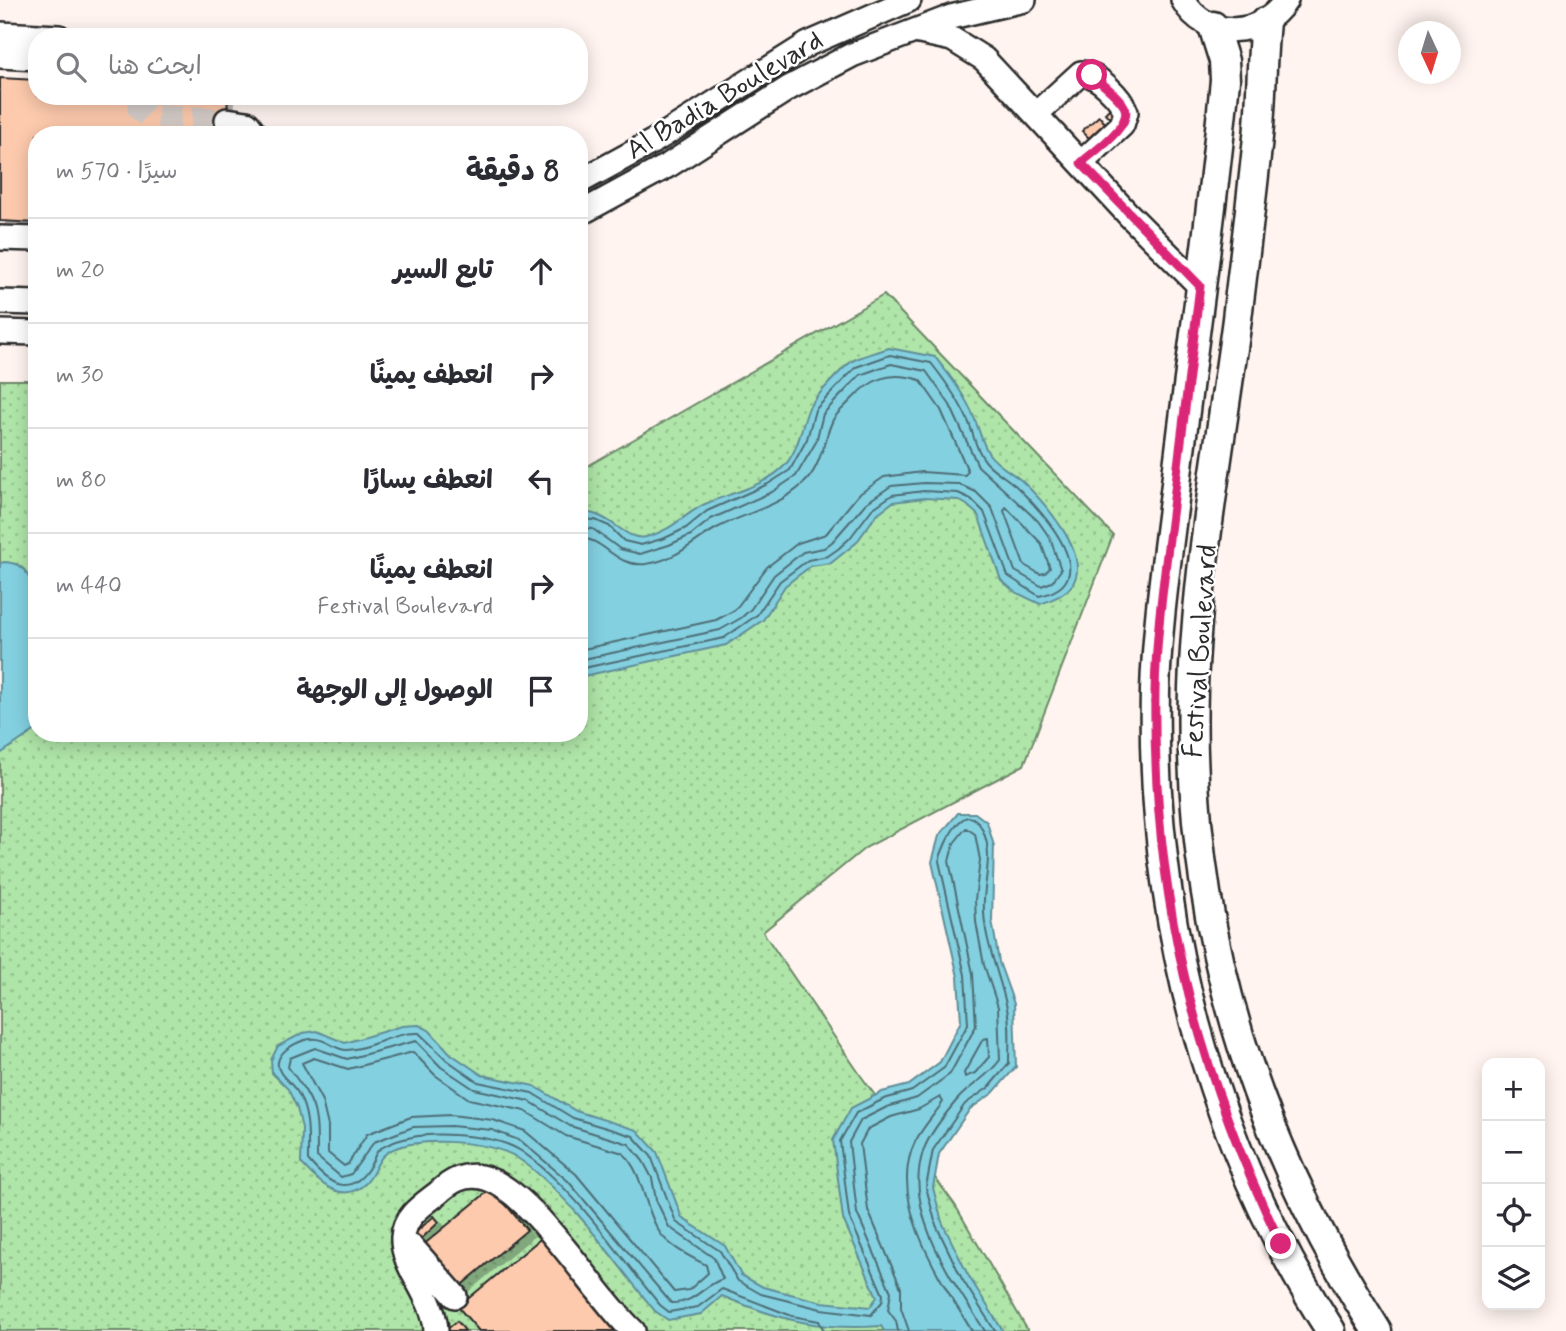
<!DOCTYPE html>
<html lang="ar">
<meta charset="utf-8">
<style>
body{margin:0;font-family:Mynerve,"Playpen Sans Arabic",sans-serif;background:#f2f2f3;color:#2b2b33;direction:rtl}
.controls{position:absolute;right:21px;bottom:21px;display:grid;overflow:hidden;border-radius:14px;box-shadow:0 4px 18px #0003}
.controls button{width:63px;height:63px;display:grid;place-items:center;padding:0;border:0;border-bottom:2px solid #e1e1e2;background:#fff;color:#2b2b33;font:35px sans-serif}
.compass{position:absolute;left:1398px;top:21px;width:63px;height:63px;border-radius:50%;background:#fff;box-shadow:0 4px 18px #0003;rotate:176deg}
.stop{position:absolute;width:21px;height:21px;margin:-16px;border:5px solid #db2777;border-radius:50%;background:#fff}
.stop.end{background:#db2777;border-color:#fff;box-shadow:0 2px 7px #0008}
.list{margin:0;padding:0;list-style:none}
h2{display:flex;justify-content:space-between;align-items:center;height:91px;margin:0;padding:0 28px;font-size:30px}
h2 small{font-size:23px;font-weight:400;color:#7c7c81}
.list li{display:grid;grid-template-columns:46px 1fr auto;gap:21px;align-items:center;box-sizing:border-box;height:105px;padding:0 28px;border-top:2px solid #e1e1e2}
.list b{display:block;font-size:26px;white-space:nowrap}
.list p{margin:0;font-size:23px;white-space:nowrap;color:#7c7c81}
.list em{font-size:23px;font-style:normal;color:#7c7c81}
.icon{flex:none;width:38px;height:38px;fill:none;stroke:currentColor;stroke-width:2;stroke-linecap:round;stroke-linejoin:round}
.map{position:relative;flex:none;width:1566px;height:1331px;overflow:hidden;direction:ltr}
.search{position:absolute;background:#fff;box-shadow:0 4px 18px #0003;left:28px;top:28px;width:560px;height:77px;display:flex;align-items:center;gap:18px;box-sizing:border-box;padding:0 24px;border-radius:28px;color:#7c7c81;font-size:26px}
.panel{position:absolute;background:#fff;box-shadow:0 4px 18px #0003;left:28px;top:126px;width:560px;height:616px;border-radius:28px;direction:rtl}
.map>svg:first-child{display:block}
.grass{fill:url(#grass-dots);stroke:#6d886a;stroke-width:2}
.water{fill:#83d0e1;stroke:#608e98;stroke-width:2}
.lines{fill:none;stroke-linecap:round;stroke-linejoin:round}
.shore{stroke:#4e6d74;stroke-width:2}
.building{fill:#fdcaad;stroke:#2b2b2b;stroke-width:2;filter:url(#shadow)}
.minor-tunnel{stroke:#d5ccc8;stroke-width:23;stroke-dasharray:23 11;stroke-linecap:butt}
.minor-casing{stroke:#2b2b2b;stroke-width:28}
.major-casing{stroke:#2b2b2b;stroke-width:33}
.minor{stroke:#fff;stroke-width:23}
.major{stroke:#fff;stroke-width:28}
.route{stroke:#db2777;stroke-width:9}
.labels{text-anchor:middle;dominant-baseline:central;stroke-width:5;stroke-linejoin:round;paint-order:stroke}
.street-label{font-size:28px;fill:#2b2b2b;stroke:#fff}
</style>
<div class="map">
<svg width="1566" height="1331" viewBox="0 0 1566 1331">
<defs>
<pattern id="grass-dots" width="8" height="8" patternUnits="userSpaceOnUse" patternTransform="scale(1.75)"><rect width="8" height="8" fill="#afe5a8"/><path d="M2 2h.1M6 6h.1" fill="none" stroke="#97c591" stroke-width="1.8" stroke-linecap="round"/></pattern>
<filter id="shadow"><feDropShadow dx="6" dy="6" stdDeviation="0" flood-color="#0004"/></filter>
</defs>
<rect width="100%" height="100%" fill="#fff4ef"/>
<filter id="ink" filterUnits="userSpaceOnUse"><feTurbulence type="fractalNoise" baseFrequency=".0143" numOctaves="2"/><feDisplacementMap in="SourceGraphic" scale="14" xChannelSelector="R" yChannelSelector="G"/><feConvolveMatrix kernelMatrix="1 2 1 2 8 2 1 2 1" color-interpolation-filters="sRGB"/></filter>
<g filter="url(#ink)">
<path class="grass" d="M884,295L1113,535L1024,765L865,848L763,932L861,1076L955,1205L1028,1331H0V380H37V733H579V471Z"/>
<path class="water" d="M889,348L935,357C950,376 966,396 975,420C980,432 982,443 989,454C997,465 1011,472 1022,481C1042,500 1093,555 1072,585C1065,595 1051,600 1040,604L1015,592L1001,580L978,515L967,505L958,500L924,498L893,502L877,514L856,543L831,563L811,566L795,578L785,586L763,620L726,645L579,677V512C611,511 624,542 646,537C672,531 684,514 705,504C730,493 767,486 786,464C799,448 801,428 808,410C810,402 846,364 854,360C865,355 878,352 889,348Z
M5,562C15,563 22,565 27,574C45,602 37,693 37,729L0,754V563Z
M958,813H975L987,822L994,846L992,920L999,962L1014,1004L1016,1067L993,1093L970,1109L939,1154L933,1188L942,1222L968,1275L1003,1331H884L881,1326C820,1331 777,1319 722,1296L701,1314L668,1320L655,1311C616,1264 566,1189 516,1157C492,1141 404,1133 383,1156C376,1163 374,1175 366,1183C342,1206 318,1182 301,1163L302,1128L297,1108L288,1089L272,1073L271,1060L278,1046L303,1033L317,1031L345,1043L402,1026L419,1025L429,1030L451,1054L482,1075L534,1086L576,1111L637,1130L657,1152L682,1218L725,1246L741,1275L763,1287L822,1302L870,1307L877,1297L843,1219L833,1140L851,1108L882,1092L909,1085L940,1062L961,1021L958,977L932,862L939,836Z"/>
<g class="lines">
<path class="shore" d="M1006,507L1041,543L1050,568L1045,573L1040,574L1024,565L1004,511Z
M579,519L595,520L609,526L624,541L641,545L665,538L686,528L707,511L768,484L790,470L807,439L815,410L856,367L890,355L931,363C946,382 960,401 969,423C974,436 976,450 986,462C995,472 1009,479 1019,489C1043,513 1107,582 1039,596L1008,576L984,512L971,499L958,493L924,491L892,495L872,509L850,538L838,549L828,556L808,560L780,581L757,615L724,638L579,669
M579,528L593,529L620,549L640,554L669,545L691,535L711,519L772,492L796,476L816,442L823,414L860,375L891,364L926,371L950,405L978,466L1038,521L1050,538L1061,570L1052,582L1041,586L1015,571L992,508L976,492L958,484L924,483L891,486L866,503L832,542L824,548L803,552L774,575L751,609L741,618L720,630L579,660
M579,538C605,538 615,568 646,564C677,560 693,541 717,528C745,513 778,507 803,484C821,468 823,442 832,422C835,414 844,408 849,402C871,379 888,370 920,380L941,410L968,471L965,475L922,472L884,477L858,495L826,534L798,543L767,567L735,610L716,620L579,650
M988,1038L989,1057L975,1073L965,1077L964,1073L983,1039Z
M416,1041L441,1067L474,1089L529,1101L570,1126L629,1144L643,1161L652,1178L656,1200L669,1227L714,1258L723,1279C701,1286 697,1303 671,1303L568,1181L521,1141L492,1130L451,1126L413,1127L374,1142L351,1174L341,1177L317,1157C317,1109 317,1105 288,1067L290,1058L315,1048L347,1059Z
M413,1052L435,1075L469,1099L525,1111L566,1136L623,1153C645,1176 643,1207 660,1233C670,1247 691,1257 706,1265L708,1273L689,1290L674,1292L576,1174L525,1131L493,1120L451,1115L411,1117L367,1134L348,1164L344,1166L328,1153V1126L322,1101L302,1063L314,1058L348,1069Z
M824,1331L819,1321L792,1316L722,1289L698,1307L669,1312L660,1305C618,1255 574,1187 521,1151C502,1139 475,1136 454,1135C430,1133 402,1136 381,1148C375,1151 374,1160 370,1166C350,1199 328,1184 308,1160C308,1136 310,1115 298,1093C293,1083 276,1075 278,1062C280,1049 304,1037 317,1039C327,1040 336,1050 347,1050C372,1049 393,1032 419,1033L447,1060L478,1082L532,1093L573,1118L633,1136L651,1156L676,1222L720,1251L738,1281L761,1294L821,1309L871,1315L882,1302L883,1295L849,1216L840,1141L856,1113L884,1099L912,1091L944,1068L968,1024L965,975L939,861C943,846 966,792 983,831C993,853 985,877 984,900C982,937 998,969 1006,1004C1011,1023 1009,1044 1009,1063L988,1088L965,1104L933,1150L926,1187L936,1225L962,1279L995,1331
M898,1331L896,1321L888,1310L891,1292L857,1213L849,1142L861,1120L887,1107L917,1098L950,1074L976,1026L973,974L949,861L954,843L966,828L975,834L980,860L975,900L976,922L984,965L998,1007L1000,1060C988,1077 970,1085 957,1100C946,1113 930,1133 924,1149C901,1211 953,1281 985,1331
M909,1331L901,1308V1288L868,1210L860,1144L868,1129L891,1117L919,1109L940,1097L943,1102C934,1115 922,1128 915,1142C886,1201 942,1282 972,1331"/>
</g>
<path class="building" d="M0,78L37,80V96H228L226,135H37V223L0,221Z
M1112,106L1117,112L1110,119L1105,113Z
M1099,116L1105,123L1089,138L1082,131Z
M492,1188L527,1230L458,1288L422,1246Z
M434,1216L439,1222L420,1240L414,1234Z
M545,1235L625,1331H479L458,1307Z
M457,1321L465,1331H445Z"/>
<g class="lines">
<path class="minor-tunnel" d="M139,96V109L147,115L227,120"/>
<defs>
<path id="minor" d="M1183,0C1206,41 1262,38 1286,0
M915,31L952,39L984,59L1128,214L1200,286
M0,34L59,37
M0,56L37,58
M1036,114L1081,73C1097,73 1121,98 1126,112L1122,125L1081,163
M227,120L247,123L256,135
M579,182L654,141L808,44L909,0
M579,214L669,165L789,88L852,55L951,17L1024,0
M0,238L37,239
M0,302L37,303
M0,332L37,333
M412,1247L455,1296
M436,1331C435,1297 401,1267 403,1237C404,1216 424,1204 438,1193C451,1181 463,1174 481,1177C530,1186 595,1296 633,1331"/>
<path id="major" d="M1265,22C1261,60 1262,99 1258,137C1252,198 1244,259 1237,319C1221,441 1197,567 1193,689C1186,923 1252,1135 1377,1331
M1213,26L1224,61L1225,80C1212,218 1191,355 1175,492C1167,558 1157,625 1155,691C1150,916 1209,1142 1331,1331"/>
</defs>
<use href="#minor" class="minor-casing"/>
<use href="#major" class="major-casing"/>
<use href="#minor" class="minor"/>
<use href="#major" class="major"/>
</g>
</g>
<g class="lines" filter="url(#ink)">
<path class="route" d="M1092,75C1102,84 1117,94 1124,106C1135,124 1093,152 1081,163L1200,286C1190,365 1181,444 1171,523C1164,579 1156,635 1155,692C1152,893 1194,1063 1281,1244"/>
</g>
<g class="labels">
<g class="street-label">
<text transform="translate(725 96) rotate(-31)">Al Badia Boulevard</text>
<text transform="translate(1201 651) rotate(-86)">Festival Boulevard</text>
</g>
</g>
</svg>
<div class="controls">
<button>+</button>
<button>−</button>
<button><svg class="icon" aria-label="locate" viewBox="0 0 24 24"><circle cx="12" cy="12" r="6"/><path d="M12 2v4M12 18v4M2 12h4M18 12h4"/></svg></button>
<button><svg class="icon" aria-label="layers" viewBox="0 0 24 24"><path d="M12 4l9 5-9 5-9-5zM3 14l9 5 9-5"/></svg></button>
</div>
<svg class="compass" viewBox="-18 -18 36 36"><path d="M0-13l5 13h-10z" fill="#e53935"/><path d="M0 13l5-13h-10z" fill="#7c7c81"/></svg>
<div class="stop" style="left:1092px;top:75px"></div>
<div class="stop end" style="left:1281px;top:1244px"></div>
<div class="search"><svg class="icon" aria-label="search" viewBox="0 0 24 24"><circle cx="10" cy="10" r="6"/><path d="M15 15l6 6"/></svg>ابحث هنا</div>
<section class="panel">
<h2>8 دقيقة<small>سيرًا · 570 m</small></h2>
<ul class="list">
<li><svg class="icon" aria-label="ahead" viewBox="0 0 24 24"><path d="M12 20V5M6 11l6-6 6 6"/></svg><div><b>تابع السير</b></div><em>20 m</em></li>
<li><svg class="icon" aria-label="right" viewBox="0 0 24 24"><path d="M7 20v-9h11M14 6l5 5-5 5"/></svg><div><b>انعطف يمينًا</b></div><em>30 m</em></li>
<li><svg class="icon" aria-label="left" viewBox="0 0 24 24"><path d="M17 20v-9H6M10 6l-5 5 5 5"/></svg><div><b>انعطف يسارًا</b></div><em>80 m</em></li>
<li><svg class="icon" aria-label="right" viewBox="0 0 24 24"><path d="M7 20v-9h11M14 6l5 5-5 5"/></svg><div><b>انعطف يمينًا</b><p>Festival Boulevard</p></div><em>440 m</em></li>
<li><svg class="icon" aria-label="arrive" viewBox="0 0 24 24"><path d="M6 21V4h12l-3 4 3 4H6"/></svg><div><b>الوصول إلى الوجهة</b></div></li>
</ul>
</section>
</div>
